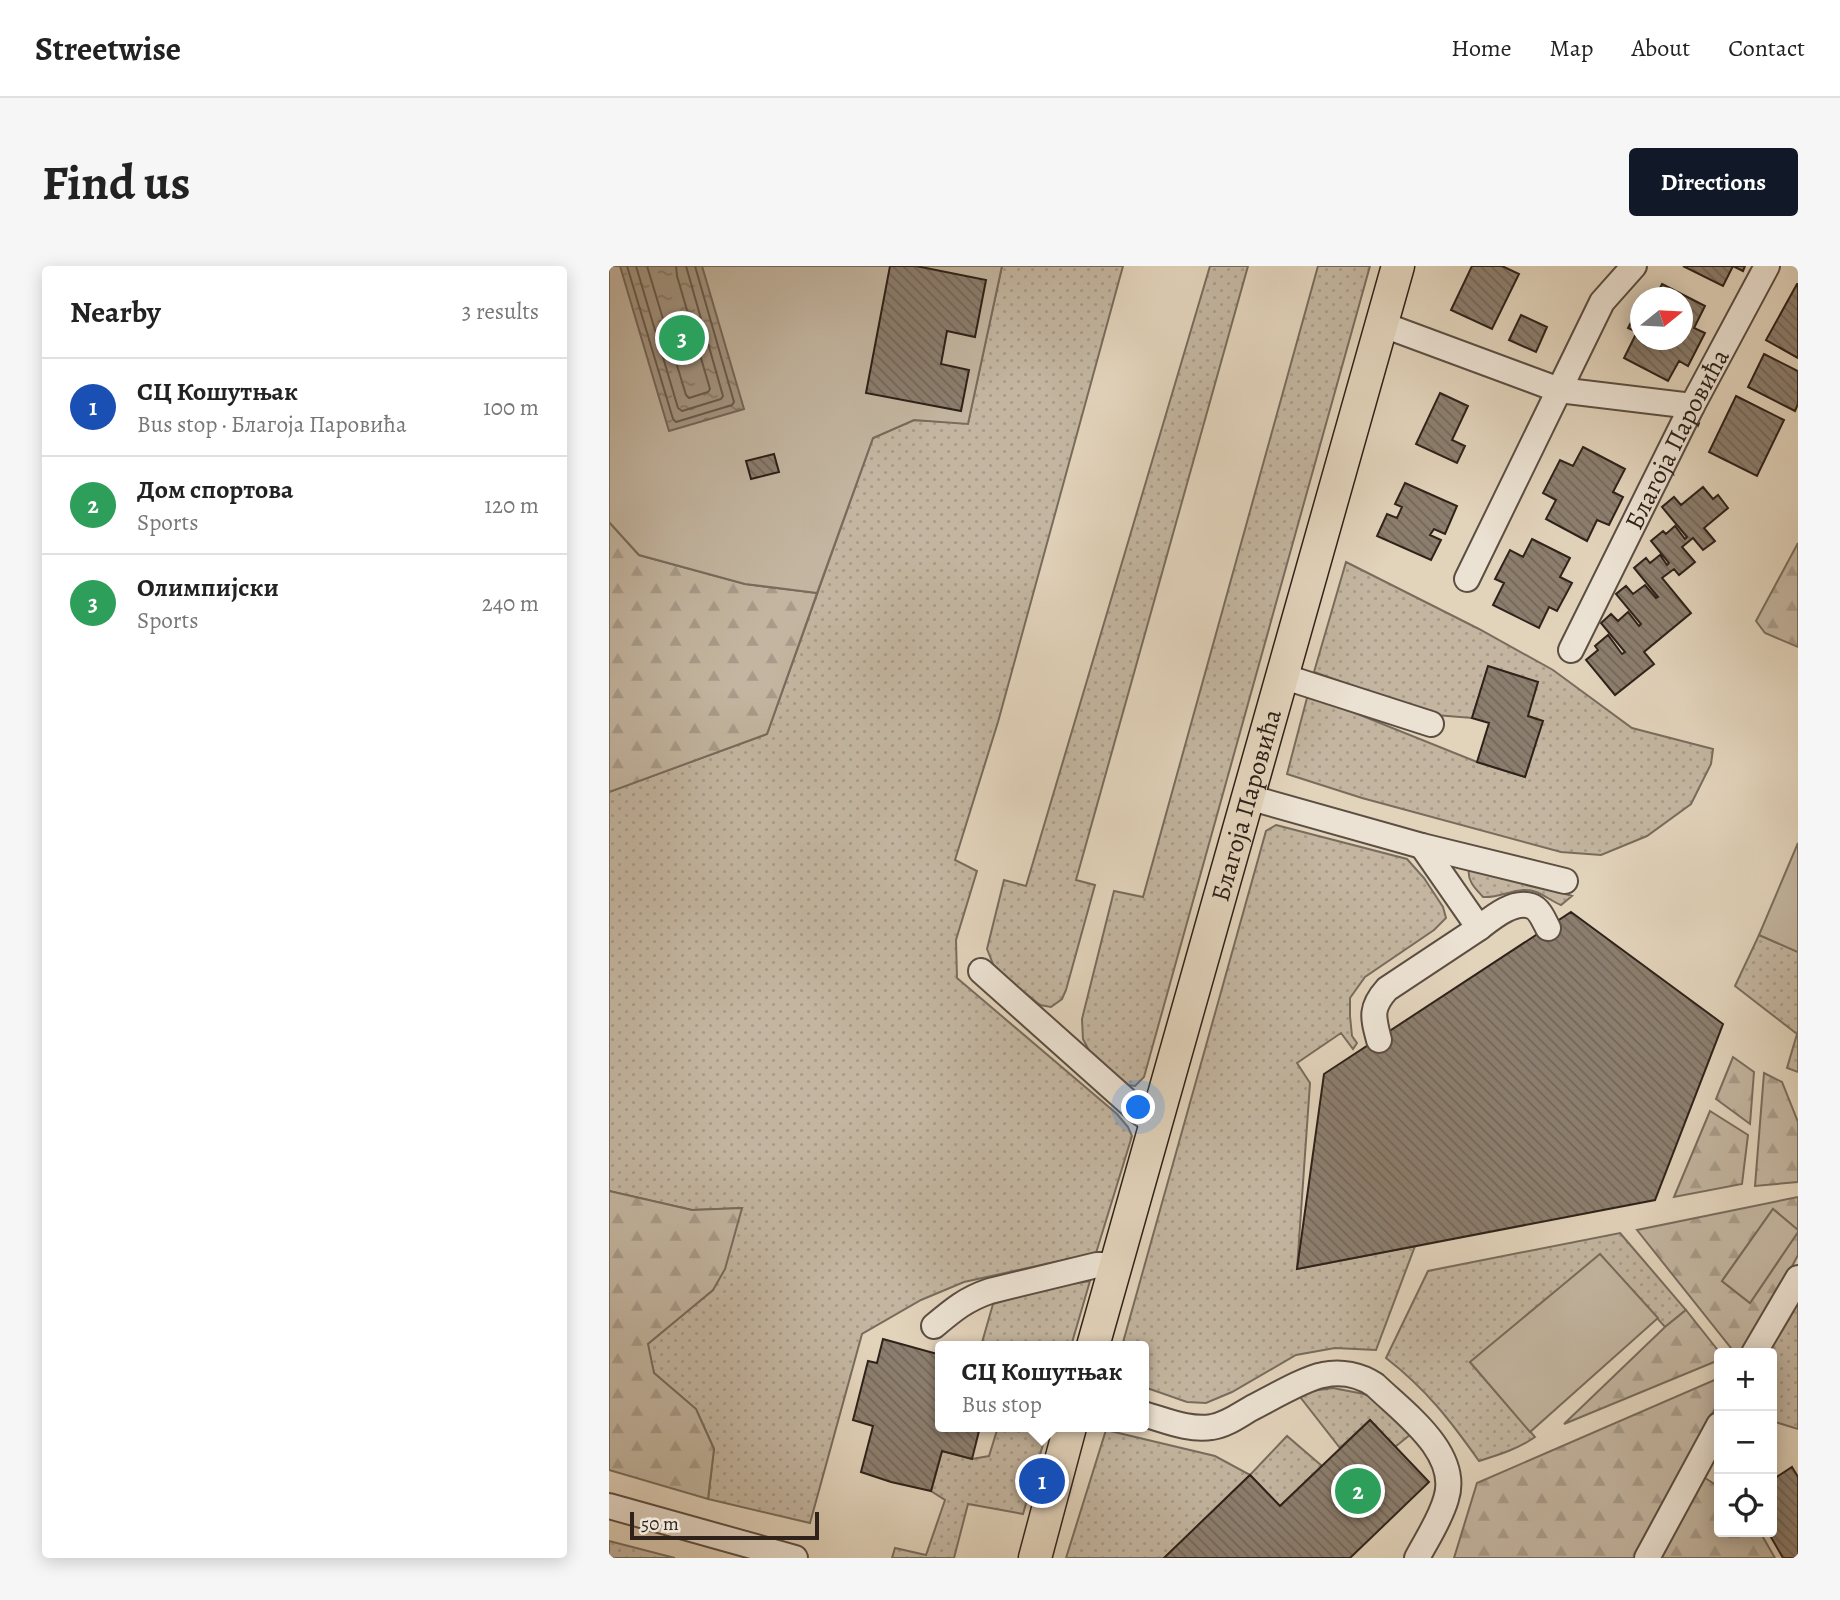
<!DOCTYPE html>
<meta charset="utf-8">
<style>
body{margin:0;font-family:Alegreya,serif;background:#f6f6f6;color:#222}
.controls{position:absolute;right:21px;bottom:21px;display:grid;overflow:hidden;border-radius:7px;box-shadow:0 4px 18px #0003}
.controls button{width:63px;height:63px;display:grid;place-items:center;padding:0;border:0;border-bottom:2px solid #e0e0e0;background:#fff;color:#222;font:35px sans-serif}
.compass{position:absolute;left:1021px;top:21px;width:63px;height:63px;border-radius:50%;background:#fff;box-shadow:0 4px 18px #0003;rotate:72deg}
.scale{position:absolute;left:21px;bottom:18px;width:189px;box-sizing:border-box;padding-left:7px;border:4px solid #2e221a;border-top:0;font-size:19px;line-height:24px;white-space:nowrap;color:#2e221a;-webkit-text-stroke:5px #ece2d3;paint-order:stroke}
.you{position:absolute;left:530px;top:842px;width:24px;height:24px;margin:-18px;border:5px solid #fff;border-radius:50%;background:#1a73e8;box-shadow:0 0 0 10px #1a73e833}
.badge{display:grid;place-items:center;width:46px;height:46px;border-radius:50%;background:#111827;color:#fff;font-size:23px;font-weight:700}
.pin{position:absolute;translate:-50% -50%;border:4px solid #fff;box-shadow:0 2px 7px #0006}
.popup{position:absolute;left:326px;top:1075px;width:214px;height:91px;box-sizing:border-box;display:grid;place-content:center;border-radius:7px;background:#fff;filter:drop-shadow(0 2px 5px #0005);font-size:23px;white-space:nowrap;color:#767676}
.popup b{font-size:26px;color:#222}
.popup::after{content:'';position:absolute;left:50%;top:100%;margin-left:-14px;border:14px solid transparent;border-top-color:#fff}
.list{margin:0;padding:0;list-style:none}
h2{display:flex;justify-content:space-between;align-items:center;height:91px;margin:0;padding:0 28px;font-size:30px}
h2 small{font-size:23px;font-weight:400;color:#767676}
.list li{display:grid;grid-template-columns:46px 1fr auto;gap:21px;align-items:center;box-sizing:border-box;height:98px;padding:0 28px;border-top:2px solid #e0e0e0}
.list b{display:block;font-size:26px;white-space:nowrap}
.list p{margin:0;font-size:23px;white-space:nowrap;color:#767676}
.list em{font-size:23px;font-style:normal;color:#767676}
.icon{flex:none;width:38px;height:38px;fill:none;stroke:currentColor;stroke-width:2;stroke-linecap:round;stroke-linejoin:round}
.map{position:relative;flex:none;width:1189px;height:1292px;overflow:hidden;border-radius:7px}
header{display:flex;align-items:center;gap:42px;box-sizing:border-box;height:98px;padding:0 35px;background:#fff;border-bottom:2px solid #e0e0e0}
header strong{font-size:33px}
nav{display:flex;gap:38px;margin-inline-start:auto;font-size:24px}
.intro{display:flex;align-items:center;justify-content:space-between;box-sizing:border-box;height:168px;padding:0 42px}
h1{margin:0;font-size:49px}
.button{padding:18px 32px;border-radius:7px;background:#111827;color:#fff;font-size:24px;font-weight:700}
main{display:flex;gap:42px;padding:0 42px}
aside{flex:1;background:#fff;border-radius:7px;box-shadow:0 4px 18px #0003}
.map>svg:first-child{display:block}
.grass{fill:url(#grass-dots);stroke:#786c5d;stroke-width:2}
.forest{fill:url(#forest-firs);stroke:#786c5d;stroke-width:2}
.garden{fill:#c3b5a0;stroke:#786c5d;stroke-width:2}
.water{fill:url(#water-ripples);stroke:#75685a;stroke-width:2}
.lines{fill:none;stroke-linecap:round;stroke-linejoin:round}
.shore{stroke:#6a5c4f;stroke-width:2}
.building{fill:url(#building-back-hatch);stroke:#2e221a;stroke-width:2}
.minor-casing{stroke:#5b4e42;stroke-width:28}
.major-casing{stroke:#2e221a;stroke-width:35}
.minor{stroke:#ece2d3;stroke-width:24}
.major{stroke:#e2d3bb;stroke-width:32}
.labels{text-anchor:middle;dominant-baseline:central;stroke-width:5;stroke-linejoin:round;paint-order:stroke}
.street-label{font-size:26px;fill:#2e221a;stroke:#ece2d3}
</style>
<header>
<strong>Streetwise</strong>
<nav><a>Home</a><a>Map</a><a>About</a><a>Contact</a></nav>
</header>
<div class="intro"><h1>Find us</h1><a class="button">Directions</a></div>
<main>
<aside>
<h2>Nearby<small>3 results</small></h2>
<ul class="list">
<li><span class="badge" style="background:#1a4fb4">1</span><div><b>СЦ Кошутњак</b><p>Bus stop · Благоја Паровића</p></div><em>100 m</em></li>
<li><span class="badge" style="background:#2e9e5b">2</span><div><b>Дом спортова</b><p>Sports</p></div><em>120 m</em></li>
<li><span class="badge" style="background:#2e9e5b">3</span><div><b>Олимпијски</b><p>Sports</p></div><em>240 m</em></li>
</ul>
</aside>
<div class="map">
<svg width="1189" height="1292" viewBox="0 0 1189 1292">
<defs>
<pattern id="grass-dots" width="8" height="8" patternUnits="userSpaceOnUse" patternTransform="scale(1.75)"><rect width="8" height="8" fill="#c3b5a0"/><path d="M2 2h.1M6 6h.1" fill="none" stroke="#a89b89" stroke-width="1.8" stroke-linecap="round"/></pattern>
<pattern id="forest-firs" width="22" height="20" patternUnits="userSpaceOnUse" patternTransform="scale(1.75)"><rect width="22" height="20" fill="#c3b5a0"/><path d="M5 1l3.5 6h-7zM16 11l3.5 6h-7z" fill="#a89b89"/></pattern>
<pattern id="water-ripples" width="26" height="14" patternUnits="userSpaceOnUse" patternTransform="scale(1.75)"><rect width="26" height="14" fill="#a59784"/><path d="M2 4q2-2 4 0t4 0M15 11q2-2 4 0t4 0" fill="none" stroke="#877b6b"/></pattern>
<pattern id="building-back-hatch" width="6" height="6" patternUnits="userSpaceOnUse" patternTransform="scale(1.75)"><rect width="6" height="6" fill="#8c7e6e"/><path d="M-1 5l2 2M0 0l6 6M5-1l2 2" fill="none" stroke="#73675a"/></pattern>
</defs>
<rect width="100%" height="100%" fill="#e2d3bb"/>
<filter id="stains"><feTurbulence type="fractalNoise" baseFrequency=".00286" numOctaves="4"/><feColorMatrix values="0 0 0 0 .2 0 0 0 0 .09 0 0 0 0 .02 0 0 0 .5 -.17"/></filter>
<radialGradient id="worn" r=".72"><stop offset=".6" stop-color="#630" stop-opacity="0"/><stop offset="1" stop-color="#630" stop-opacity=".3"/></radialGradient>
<path class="grass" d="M393,0H514L389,456L346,594L368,605L347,674L348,712L508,848L519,861L523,870L487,987L355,1016L312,1034L253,1068L201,1257L99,1233L105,1183L87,1143L45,1107L38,1078L104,1024L133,942L83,944L0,925V526L158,468L264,172L305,154L359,157Z
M601,0H639L467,614L486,619L457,724L453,733L442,741L431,739L386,703L378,683L395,614L417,620Z
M709,0H761L535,811L526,820L513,818L502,805L484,792L474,773L473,753L505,625L534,631Z
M737,296L870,363L944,404L1023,462L1104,483L1102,498L1082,538L1038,570L992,589L952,586L753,532L678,508L699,428L868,496L916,511L933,456L919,450L879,401L863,452L826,449L705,406Z
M667,559L798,593L815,612L834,641L837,652L825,664L756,711L741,732V750L743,770L748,777L744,783L732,767L688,797L701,817L688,1003L806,980L767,1084L726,1082L687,1089L623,1126L597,1137L578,1136L535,1121L534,1080H513L657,565Z
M860,604L944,624L963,630L952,639C939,634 930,623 914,624C900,625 889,632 874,631C867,623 858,615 860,604Z
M1150,669L1189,686V806L1178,802L1188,768L1126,720Z
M1011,967L1077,1044L1056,1061L991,989L861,1096L926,1171C909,1183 889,1189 870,1195C841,1154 817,1123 777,1092L819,1005Z
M481,1015L462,1080H372L384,1038L444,1021Z
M1189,1034V1163L1163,1155V1087H1158Z
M724,1122L760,1129L807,1164L786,1181L761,1154L731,1182L688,1127Z
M389,1161H439L414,1248L359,1238L345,1292H283L286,1282L317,1289L336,1234L322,1225L333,1185L363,1193L380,1190Z
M497,1164L606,1190L641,1209L678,1170L713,1200L671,1240L641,1209L555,1292H457Z
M0,1275L66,1292H0Z"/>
<path class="forest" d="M0,256L30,289L136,318L208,327L158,468L0,526Z
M1189,277V381L1156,367L1147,355Z
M1124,791L1145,806L1141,858L1107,833Z
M1155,807L1173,816L1189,856V916L1146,920Z
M1101,845L1139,869L1133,918L1065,931Z
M0,925L83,944L133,942L116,1003L104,1024L39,1078L45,1107L87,1143L105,1183L99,1233L0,1204Z
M1189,931V964L1164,943L1113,1015L1141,1037L1189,966V989L1137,1087H1126L1028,964Z
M1077,1044L1111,1087L1110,1094L955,1158L1056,1061Z
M1110,1112V1135L1076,1205L1029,1292H845L868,1217Z
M1093,1210L1110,1221V1266H1151L1166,1292H1050Z"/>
<path class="garden" d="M0,0H393L359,158L305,154L264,172L208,327L136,318L30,289L0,256Z
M1189,577V686L1150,669Z
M1164,943L1189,964V966L1141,1037L1113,1015Z
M991,988L1049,1052L921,1166L861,1096Z"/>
<path class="water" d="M11,0H93L135,143L60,165Z"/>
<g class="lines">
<path class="shore" d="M18,0L64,153L67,156L123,139L125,136L86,0
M27,0L69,142L73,145L112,133L114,130L77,0
M38,0L77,129L80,132L99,126L101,123L68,10L67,0"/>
</g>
<path class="building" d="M281,0H307L377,14L366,71L338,65L332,98L360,104L352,145L257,127Z
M863,0H893L910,8L883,63L842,44Z
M1074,0H1136L1134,5L1124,0L1114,20Z
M1053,18L1096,40L1085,62L1096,67L1079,100L1070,95L1059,115L1015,92L1028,66L1019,62L1031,39V74H1073V32H1046Z
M1188,18H1189V92L1157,74Z
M912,49L938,61L927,86L900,74Z
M1155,88L1189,105V138L1186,145L1139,121Z
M831,127L859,140L843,174L856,180L848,197L807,178Z
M1127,130L1175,154L1148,210L1100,186Z
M974,181L1016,203L1004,226L1014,231L1000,259L988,254L978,275L937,253L947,234L934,227L951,194L964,200Z
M165,188L170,206L142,213L137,195Z
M796,217L848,240L836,268L825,263L821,269L832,274L822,294L768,270L778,248L788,252L793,241L786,238Z
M1094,221L1104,233L1109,229L1119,242L1095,262L1106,275L1094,284L1084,272L1073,281L1086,296L1070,309L1065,303L1053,312L1082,347L1035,386L1045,398L1006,429L977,394L989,384L986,380L999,369L1013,388L1016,386L992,357L1002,348L1009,355L1019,346L1030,360L1032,358L1007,328L1017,320L1024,328L1036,319L1047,332L1049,331L1025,302L1037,292L1041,297L1051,289L1058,299L1060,297L1042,275L1054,265L1057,268L1066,260L1076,273L1078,271L1053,241L1065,231L1072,239Z
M923,273L961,292L951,311L963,317L948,345L940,341L930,362L884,339L895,317L886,313L901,284L914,291Z
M879,400L929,416L919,450L934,455L916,511L868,496L880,457L863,452Z
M962,646L1114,758L1046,934L688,1003L715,808Z
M274,1073L332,1089V1161H371L363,1193L333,1185L322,1225L282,1216L252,1206L264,1160L244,1154L259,1095L268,1097Z
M761,1154L820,1216L741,1292H555L641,1209L671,1240Z
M1183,1201L1189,1211V1292H1174L1159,1266H1163V1214Z"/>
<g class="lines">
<defs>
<g id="minor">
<path d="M772,58L950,124L1083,140"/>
<path d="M858,313L993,36L1025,0"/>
<path id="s1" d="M962,384L1083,140L1158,0"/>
<path d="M673,410L822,458"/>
<path d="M639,531L813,580L956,615"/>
<path d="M813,580L870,662C883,652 904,634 922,640C931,643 935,655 939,662"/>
<path d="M372,705L529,845L547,858"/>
<path d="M770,774C764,751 761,742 778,723L870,662"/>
<path d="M325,1060C344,1044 357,1033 381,1025L488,999H499L506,1002"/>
<path d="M1145,1087L1189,1012"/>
<path d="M534,1148C556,1154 580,1165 603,1161C617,1159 629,1150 641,1143C659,1134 696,1112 714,1109C732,1105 751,1109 766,1119C794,1146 852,1187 837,1233C831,1254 818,1273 808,1292"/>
<path d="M0,1240L186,1292"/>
<path d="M1038,1292L1110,1159"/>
</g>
<g id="major">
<path id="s2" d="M484,1080L789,0"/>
<path d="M426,1292L461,1161"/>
</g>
</defs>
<use href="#minor" class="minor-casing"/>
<use href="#major" class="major-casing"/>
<use href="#minor" class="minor"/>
<use href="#major" class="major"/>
</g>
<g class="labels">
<g class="street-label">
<text stroke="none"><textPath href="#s1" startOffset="236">Благоја Паровића</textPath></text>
<text stroke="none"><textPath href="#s2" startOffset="562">Благоја Паровића</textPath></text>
</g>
</g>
<rect width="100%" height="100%" filter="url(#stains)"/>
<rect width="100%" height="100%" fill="url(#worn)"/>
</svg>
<div class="controls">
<button>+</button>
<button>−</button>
<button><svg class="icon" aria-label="locate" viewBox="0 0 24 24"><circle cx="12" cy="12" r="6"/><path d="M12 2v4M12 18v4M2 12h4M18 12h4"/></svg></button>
</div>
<svg class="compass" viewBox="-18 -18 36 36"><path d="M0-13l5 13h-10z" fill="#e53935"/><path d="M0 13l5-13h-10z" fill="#767676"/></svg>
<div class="scale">50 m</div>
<div class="you"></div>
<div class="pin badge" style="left:433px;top:1215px;background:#1a4fb4">1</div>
<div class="popup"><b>СЦ Кошутњак</b>Bus stop</div>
<div class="pin badge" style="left:749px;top:1225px;background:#2e9e5b">2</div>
<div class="pin badge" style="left:73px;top:72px;background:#2e9e5b">3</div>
</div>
</main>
